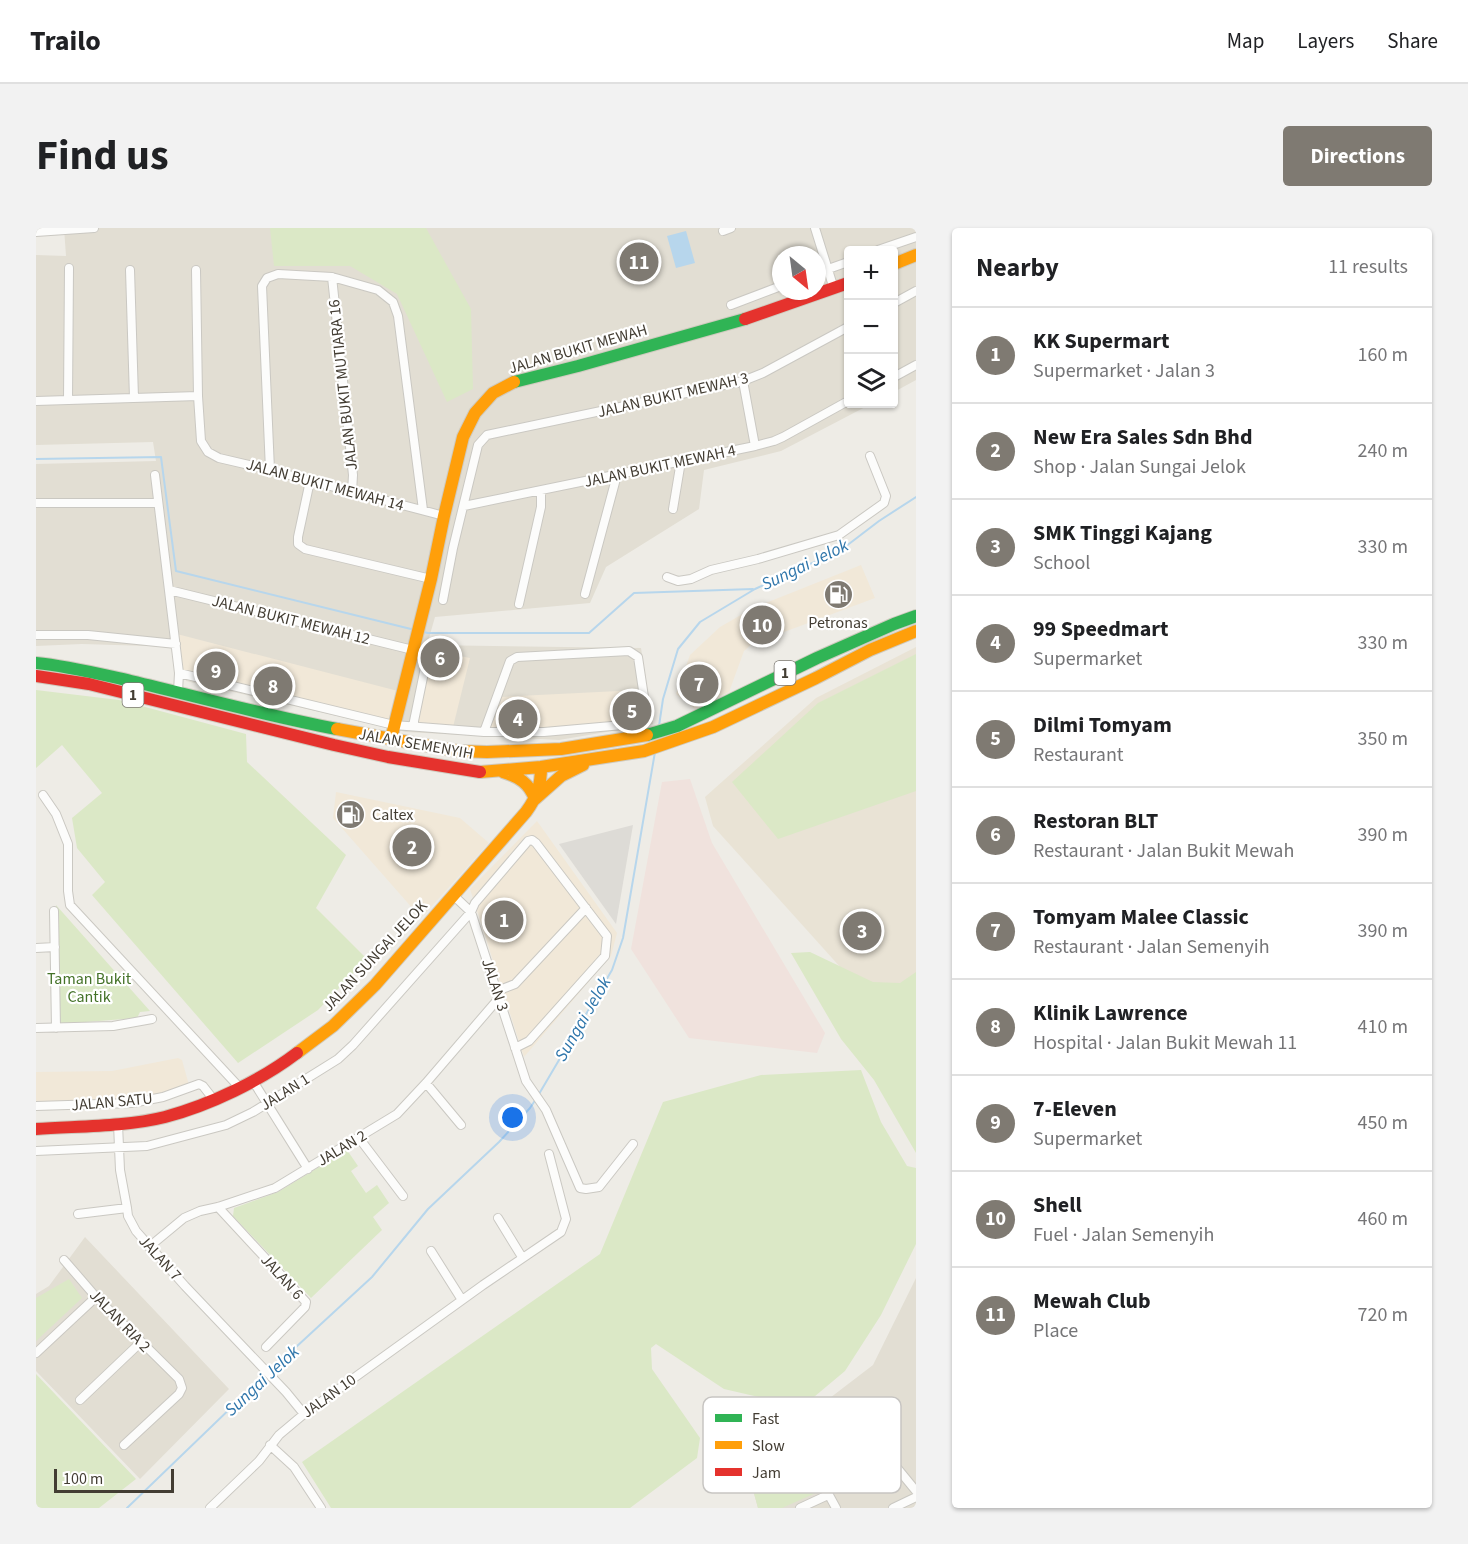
<!DOCTYPE html>
<meta charset="utf-8">
<style>
body{margin:0;font-family:"Source Sans 3",sans-serif;background:#f2f2f2;color:#202124}
.controls{position:absolute;right:18px;top:18px;display:grid;overflow:hidden;border-radius:6px;box-shadow:0 2px 4px #0004}
.controls button{width:54px;height:54px;display:grid;place-items:center;padding:0;border:0;border-bottom:2px solid #e0e0e0;background:#fff;color:#202124;font:30px sans-serif}
.compass{position:absolute;left:736px;top:18px;width:54px;height:54px;border-radius:50%;background:#fff;box-shadow:0 2px 4px #0004;rotate:151deg}
.scale{position:absolute;left:18px;bottom:15px;width:120px;box-sizing:border-box;padding-left:6px;border:3px solid #433d33;border-top:0;font-size:16px;line-height:21px;white-space:nowrap;color:#433d33;-webkit-text-stroke:4px #fff;paint-order:stroke}
.you{position:absolute;left:477px;top:890px;width:21px;height:21px;margin:-15px;border:4px solid #fff;border-radius:50%;background:#1a73e8;box-shadow:0 0 0 9px #1a73e833}
.badge{display:grid;place-items:center;width:39px;height:39px;border-radius:50%;background:#7f7a72;color:#fff;font-size:20px;font-weight:700}
.pin{position:absolute;translate:-50% -50%;border:3px solid #fff;box-shadow:0 2px 6px #0006}
.list{margin:0;padding:0;list-style:none}
h2{display:flex;justify-content:space-between;align-items:center;height:78px;margin:0;padding:0 24px;font-size:26px}
h2 small{font-size:20px;font-weight:400;color:#757577}
.list li{display:grid;grid-template-columns:39px 1fr auto;gap:18px;align-items:center;box-sizing:border-box;height:96px;padding:0 24px;border-top:2px solid #e0e0e0}
.list b{display:block;font-size:22px;white-space:nowrap}
.list p{margin:0;font-size:20px;white-space:nowrap;color:#757577}
.list em{font-size:20px;font-style:normal;color:#757577}
.icon{flex:none;width:33px;height:33px;fill:none;stroke:currentColor;stroke-width:2;stroke-linecap:round;stroke-linejoin:round}
.map{position:relative;flex:none;width:880px;height:1280px;overflow:hidden;border-radius:6px}
header{display:flex;align-items:center;gap:36px;box-sizing:border-box;height:84px;padding:0 30px;background:#fff;border-bottom:2px solid #e0e0e0}
header strong{font-size:28px}
nav{display:flex;gap:33px;margin-inline-start:auto;font-size:21px}
.intro{display:flex;align-items:center;justify-content:space-between;box-sizing:border-box;height:144px;padding:0 36px}
h1{margin:0;font-size:42px}
.button{padding:15px 27px;border-radius:6px;background:#7f7a72;color:#fff;font-size:21px;font-weight:700}
main{display:flex;gap:36px;padding:0 36px}
aside{flex:1;background:#fff;border-radius:6px;box-shadow:0 2px 4px #0004}
.map>svg:first-child{display:block}
.residential{fill:#e2ded3;fill-rule:evenodd}
.commercial{fill:#f1e8d8}
.education{fill:#e9e3d5}
.medical{fill:#f0e2dd}
.green{fill:#dbe8c6}
.parking{fill:#dddbd6}
.water{fill:#b7d6ec}
.lines{fill:none;stroke-linecap:round;stroke-linejoin:round}
.stream{stroke:#b7d6ec;stroke-width:2}
.street-casing{stroke:#cac8c2;stroke-width:10}
.fast-casing{stroke:#cfcabe;stroke-width:14}
.slow-casing{stroke:#cfcabe;stroke-width:14}
.jam-casing{stroke:#cfcabe;stroke-width:14}
.street{stroke:#fcfcfb;stroke-width:8}
.fast{stroke:#30b455;stroke-width:12}
.slow{stroke:#ff9f0a;stroke-width:12}
.jam{stroke:#e5322d;stroke-width:12}
.labels{text-anchor:middle;dominant-baseline:central;stroke-width:4.5;stroke-linejoin:round;paint-order:stroke}
.shield{fill:#fff;stroke:#7b7770;stroke-width:1.5}
.shield-label{font-size:15px;font-weight:bold;fill:#433d33}
.street-label{font-size:16px;fill:#433d33;stroke:#fff}
.poi-label{font-size:16px;fill:#433d33;stroke:#fff}
.park-label{font-size:16px;fill:#447228;stroke:#fff}
.water-label{font-size:18px;font-style:italic;fill:#2f76ab;stroke:#fff}
.key{fill:#fff;stroke:#c7c5c2;stroke-width:1.5}
.key-label{font-size:16px;fill:#433d33}
</style>
<header>
<strong>Trailo</strong>
<nav><a>Map</a><a>Layers</a><a>Share</a></nav>
</header>
<div class="intro"><h1>Find us</h1><a class="button">Directions</a></div>
<main>
<div class="map">
<svg width="880" height="1280" viewBox="0 0 880 1280">
<rect width="100%" height="100%" fill="#eeece6"/>
<path class="residential" d="M28,0H880V152L858,164V22H812V176H835L745,223L668,242L663,281L570,339L554,375L399,389L391,417L605,420L617,496L523,512L370,504L150,453L145,419L46,416L0,418V236L120,233L117,214L0,217V27L30,28ZM745,27H781V63H745Z
M49,1009L193,1161L104,1251L0,1143V1066L13,1058Z
M880,1050V1280H722L714,1251L701,1223L752,1202L837,1137Z"/>
<path class="commercial" d="M825,337L839,370L716,416L708,423L693,464L659,481L640,466L654,427L684,399L717,380Z
M141,406L362,463L355,492L146,443Z
M398,424H405L434,430L417,499L381,496L394,427Z
M603,462L608,490L598,495L510,501H452L464,469Z
M300,564L424,590L453,615L385,690L297,590Z
M501,593L581,705L575,728L488,829L434,661Z
M142,830L146,832L153,857L125,866L95,872L0,874V844L76,843Z"/>
<path class="education" d="M880,419V807L869,811L677,598L669,569L780,470Z"/>
<path class="medical" d="M654,551L676,615L789,805L781,825L653,810L595,721L626,554Z"/>
<path class="green" d="M234,0H390L435,81L437,161L411,174L361,66L314,38H238Z
M880,426V563L742,611L696,554L782,475Z
M0,462L83,472L210,506L211,534L310,627L280,680L331,731L282,782L202,835L56,667L69,654L41,620L36,590L66,565L26,517L0,540Z
M20,677L114,783L104,784L101,790L24,796Z
M774,724L837,754L864,755L880,744V925L838,852L805,811L755,725Z
M825,842L845,894L871,938L880,940V1016L845,1087L809,1143L766,1179L688,1161L620,1116L615,1120L616,1141L664,1210L661,1230L594,1280H295L266,1234L564,1026L627,874L725,847Z
M311,922L322,938L315,943L330,965L341,957L353,975L337,989L346,1002L275,1070L197,988L198,980L242,964Z
M33,1051L46,1070L0,1113V1070Z
M0,1146L100,1251L63,1280H0Z
M766,1237L774,1245L782,1264L746,1280H722L714,1251L761,1245L763,1243L760,1239Z"/>
<path class="parking" d="M597,597L580,696L523,616Z"/>
<path class="water" d="M650,3L659,35L640,40L631,8Z"/>
<g class="lines">
<path class="stream" d="M0,231L125,229L140,343L379,402
M387,404L392,405H553L598,365L717,361
M623,498L627,471L642,421L664,394L719,361L805,322L843,293L880,269
M503,866L576,742L587,710L619,524
M234,1143L336,1049L392,981L463,914L494,880L500,871
M91,1280L229,1147"/>
<defs>
<path id="street" d="M779,0L798,61
M687,3L695,0
M0,4L58,0
M842,22L880,9
M94,42L98,170
M160,42L162,168L165,213L172,224L183,230L234,242L408,288
M781,45L812,34
M296,49L317,247L316,264
M858,75L880,63
M695,77L745,58
M858,149L880,137
M707,153L719,218
M32,172L33,40
M0,173L162,168
M234,242L226,58L231,50L242,46L296,49L342,62L357,74L362,88L387,282
M119,247L143,445L142,464
M274,253L262,309V316L269,321L395,351
M0,275H122
M428,278L719,218L738,213L747,209L812,173
M637,281L645,233
M631,349L642,353L655,351L675,342L722,331L803,307L848,275L850,268L834,228
M133,362L377,422
M549,366L581,247
M407,372L417,320L442,217L451,207L707,153L727,145L812,99
M483,376L505,279V263
M0,407H52L140,416
M143,445L358,497L448,504H508L598,496L611,489L602,429L593,423L481,429L474,433L448,504
M377,498L392,425
M7,567L20,586L32,616V663L34,677L204,860
M417,667L435,684L490,853L510,882L544,960L550,961L563,959L597,916
M18,683L20,800
M0,720L19,719
M461,763L479,756L550,680
M0,800L77,798L116,791
M217,853L272,941
M390,855L425,897
M0,878L96,875L127,869L163,856L167,858L178,872
M82,896L84,942L91,980L92,988L100,1003L149,1058L250,1164L268,1186
M323,910L367,968
M0,923L111,918L190,897L217,884L302,831L317,817L435,684L439,675L492,613L496,612L500,615L571,708L569,728L493,813L479,820
M182,979L270,1074L269,1079L230,1119
M42,986L91,980
M462,990L486,1029
M113,1019L148,990L164,983L182,979L239,960L361,886L390,855L463,770
M395,1023L426,1072
M28,1032L60,1069L143,1151L146,1160L143,1166L88,1217
M0,1125L60,1069
M44,1172L105,1114
M835,1208L880,1263
M234,1217L258,1239L285,1280
M782,1247L800,1280
M174,1280L223,1233L243,1207L268,1186L447,1057L525,1004L530,991L513,926
M764,1280L792,1267
M857,1280L880,1269"/>
<path id="fast" d="M478,154L542,138L709,91
M0,435C32,438 63,446 95,453C163,469 231,488 301,501
M611,507L641,498L781,430L858,396L880,388"/>
<path id="slow" d="M858,36L880,27
M301,501L421,523L451,524L525,521L611,507
M355,511L395,351L408,288L427,209L439,185L457,165L478,154
M444,544L505,539L608,523L677,499L780,450L834,422L880,403
M467,544C483,549 493,555 499,571L525,548L547,537
M261,825L297,798L339,757L490,584C501,569 505,557 505,539"/>
<path id="jam" d="M709,91L812,55
M0,448L53,456L298,517L352,529L444,544
M0,901C41,898 89,899 129,889C174,877 224,853 261,825"/>
</defs>
<use href="#street" class="street-casing"/>
<use href="#fast" class="fast-casing"/>
<use href="#slow" class="slow-casing"/>
<use href="#jam" class="jam-casing"/>
<use href="#street" class="street"/>
<use href="#fast" class="fast"/>
<use href="#slow" class="slow"/>
<use href="#jam" class="jam"/>
</g>
<defs>
<symbol id="fuel-disc" viewBox="-11 -11 22 22"><circle r="9.5" fill="#7f7a72" stroke="#fff"/><path d="M-5.5-6h7V0h2V4h1.3V-2.5L3-4.5l.8-.8L6-3V5H2.5V1h-1V6h-7ZM-4.2-4.7v3.2H.2V-4.7Z" fill="#fff"/></symbol>
</defs>
<g fill-rule="evenodd">
<use href="#fuel-disc" x="786" y="350" width="33" height="33"/>
<use href="#fuel-disc" x="298" y="570" width="33" height="33"/>
</g>
<g class="labels">
<g class="shield">
<rect x="738.5" y="433" width="21" height="24" rx="4.5"/>
<rect x="86.5" y="455" width="21" height="24" rx="4.5"/>
</g>
<g class="shield-label">
<text x="749" y="445">1</text>
<text x="97" y="467">1</text>
</g>
<g class="street-label">
<text transform="translate(542 121) rotate(-16)">JALAN BUKIT MEWAH</text>
<text transform="translate(307 157) rotate(-96)">JALAN BUKIT MUTIARA 16</text>
<text transform="translate(637 167) rotate(-13)">JALAN BUKIT MEWAH 3</text>
<text transform="translate(624 238) rotate(-12)">JALAN BUKIT MEWAH 4</text>
<text transform="translate(289 257) rotate(15)">JALAN BUKIT MEWAH 14</text>
<text transform="translate(255 392) rotate(14)">JALAN BUKIT MEWAH 12</text>
<text transform="translate(380 516) rotate(10)">JALAN SEMENYIH</text>
<text transform="translate(339 728) rotate(-47)">JALAN SUNGAI JELOK</text>
<text transform="translate(459 757) rotate(72)">JALAN 3</text>
<text transform="translate(249 864) rotate(-32)">JALAN 1</text>
<text transform="translate(76 874) rotate(-5)">JALAN SATU</text>
<text transform="translate(306 920) rotate(-31)">JALAN 2</text>
<text transform="translate(124 1030) rotate(48)">JALAN 7</text>
<text transform="translate(246 1049) rotate(48)">JALAN 6</text>
<text transform="translate(84 1093) rotate(46)">JALAN RIA 2</text>
<text transform="translate(293 1168) rotate(-36)">JALAN 10</text>
</g>
<g class="poi-label">
<text x="802" y="395">Petronas</text>
<text x="336" y="587" text-anchor="start">Caltex</text>
</g>
<g class="park-label">
<text x="53" y="751">Taman Bukit<tspan x="53" dy="18">Cantik</tspan></text>
</g>
<g class="water-label">
<text transform="translate(769 337) rotate(-26)">Sungai Jelok</text>
<text transform="translate(547 791) rotate(-60)">Sungai Jelok</text>
<text transform="translate(226 1153) rotate(-43)">Sungai Jelok</text>
</g>
</g>
<rect x="667" y="1169" width="198" height="96" rx="9" class="key"/>
<rect x="679" y="1186" width="27" height="8" fill="#30b455"/>
<rect x="679" y="1213" width="27" height="8" fill="#ff9f0a"/>
<rect x="679" y="1240" width="27" height="8" fill="#e5322d"/>
<g class="key-label">
<text x="716" y="1196">Fast</text>
<text x="716" y="1223">Slow</text>
<text x="716" y="1250">Jam</text>
</g>
</svg>
<div class="controls">
<button>+</button>
<button>−</button>
<button><svg class="icon" aria-label="layers" viewBox="0 0 24 24"><path d="M12 4l9 5-9 5-9-5zM3 14l9 5 9-5"/></svg></button>
</div>
<svg class="compass" viewBox="-18 -18 36 36"><path d="M0-13l5 13h-10z" fill="#e53935"/><path d="M0 13l5-13h-10z" fill="#757577"/></svg>
<div class="scale">100 m</div>
<div class="you"></div>
<div class="pin badge" style="left:468px;top:692px">1</div>
<div class="pin badge" style="left:376px;top:619px">2</div>
<div class="pin badge" style="left:826px;top:703px">3</div>
<div class="pin badge" style="left:482px;top:491px">4</div>
<div class="pin badge" style="left:596px;top:483px">5</div>
<div class="pin badge" style="left:404px;top:430px">6</div>
<div class="pin badge" style="left:663px;top:456px">7</div>
<div class="pin badge" style="left:237px;top:458px">8</div>
<div class="pin badge" style="left:180px;top:443px">9</div>
<div class="pin badge" style="left:726px;top:397px">10</div>
<div class="pin badge" style="left:603px;top:34px">11</div>
</div>
<aside>
<h2>Nearby<small>11 results</small></h2>
<ul class="list">
<li><span class="badge">1</span><div><b>KK Supermart</b><p>Supermarket · Jalan 3</p></div><em>160 m</em></li>
<li><span class="badge">2</span><div><b>New Era Sales Sdn Bhd</b><p>Shop · Jalan Sungai Jelok</p></div><em>240 m</em></li>
<li><span class="badge">3</span><div><b>SMK Tinggi Kajang</b><p>School</p></div><em>330 m</em></li>
<li><span class="badge">4</span><div><b>99 Speedmart</b><p>Supermarket</p></div><em>330 m</em></li>
<li><span class="badge">5</span><div><b>Dilmi Tomyam</b><p>Restaurant</p></div><em>350 m</em></li>
<li><span class="badge">6</span><div><b>Restoran BLT</b><p>Restaurant · Jalan Bukit Mewah</p></div><em>390 m</em></li>
<li><span class="badge">7</span><div><b>Tomyam Malee Classic</b><p>Restaurant · Jalan Semenyih</p></div><em>390 m</em></li>
<li><span class="badge">8</span><div><b>Klinik Lawrence</b><p>Hospital · Jalan Bukit Mewah 11</p></div><em>410 m</em></li>
<li><span class="badge">9</span><div><b>7-Eleven</b><p>Supermarket</p></div><em>450 m</em></li>
<li><span class="badge">10</span><div><b>Shell</b><p>Fuel · Jalan Semenyih</p></div><em>460 m</em></li>
<li><span class="badge">11</span><div><b>Mewah Club</b><p>Place</p></div><em>720 m</em></li>
</ul>
</aside>
</main>
